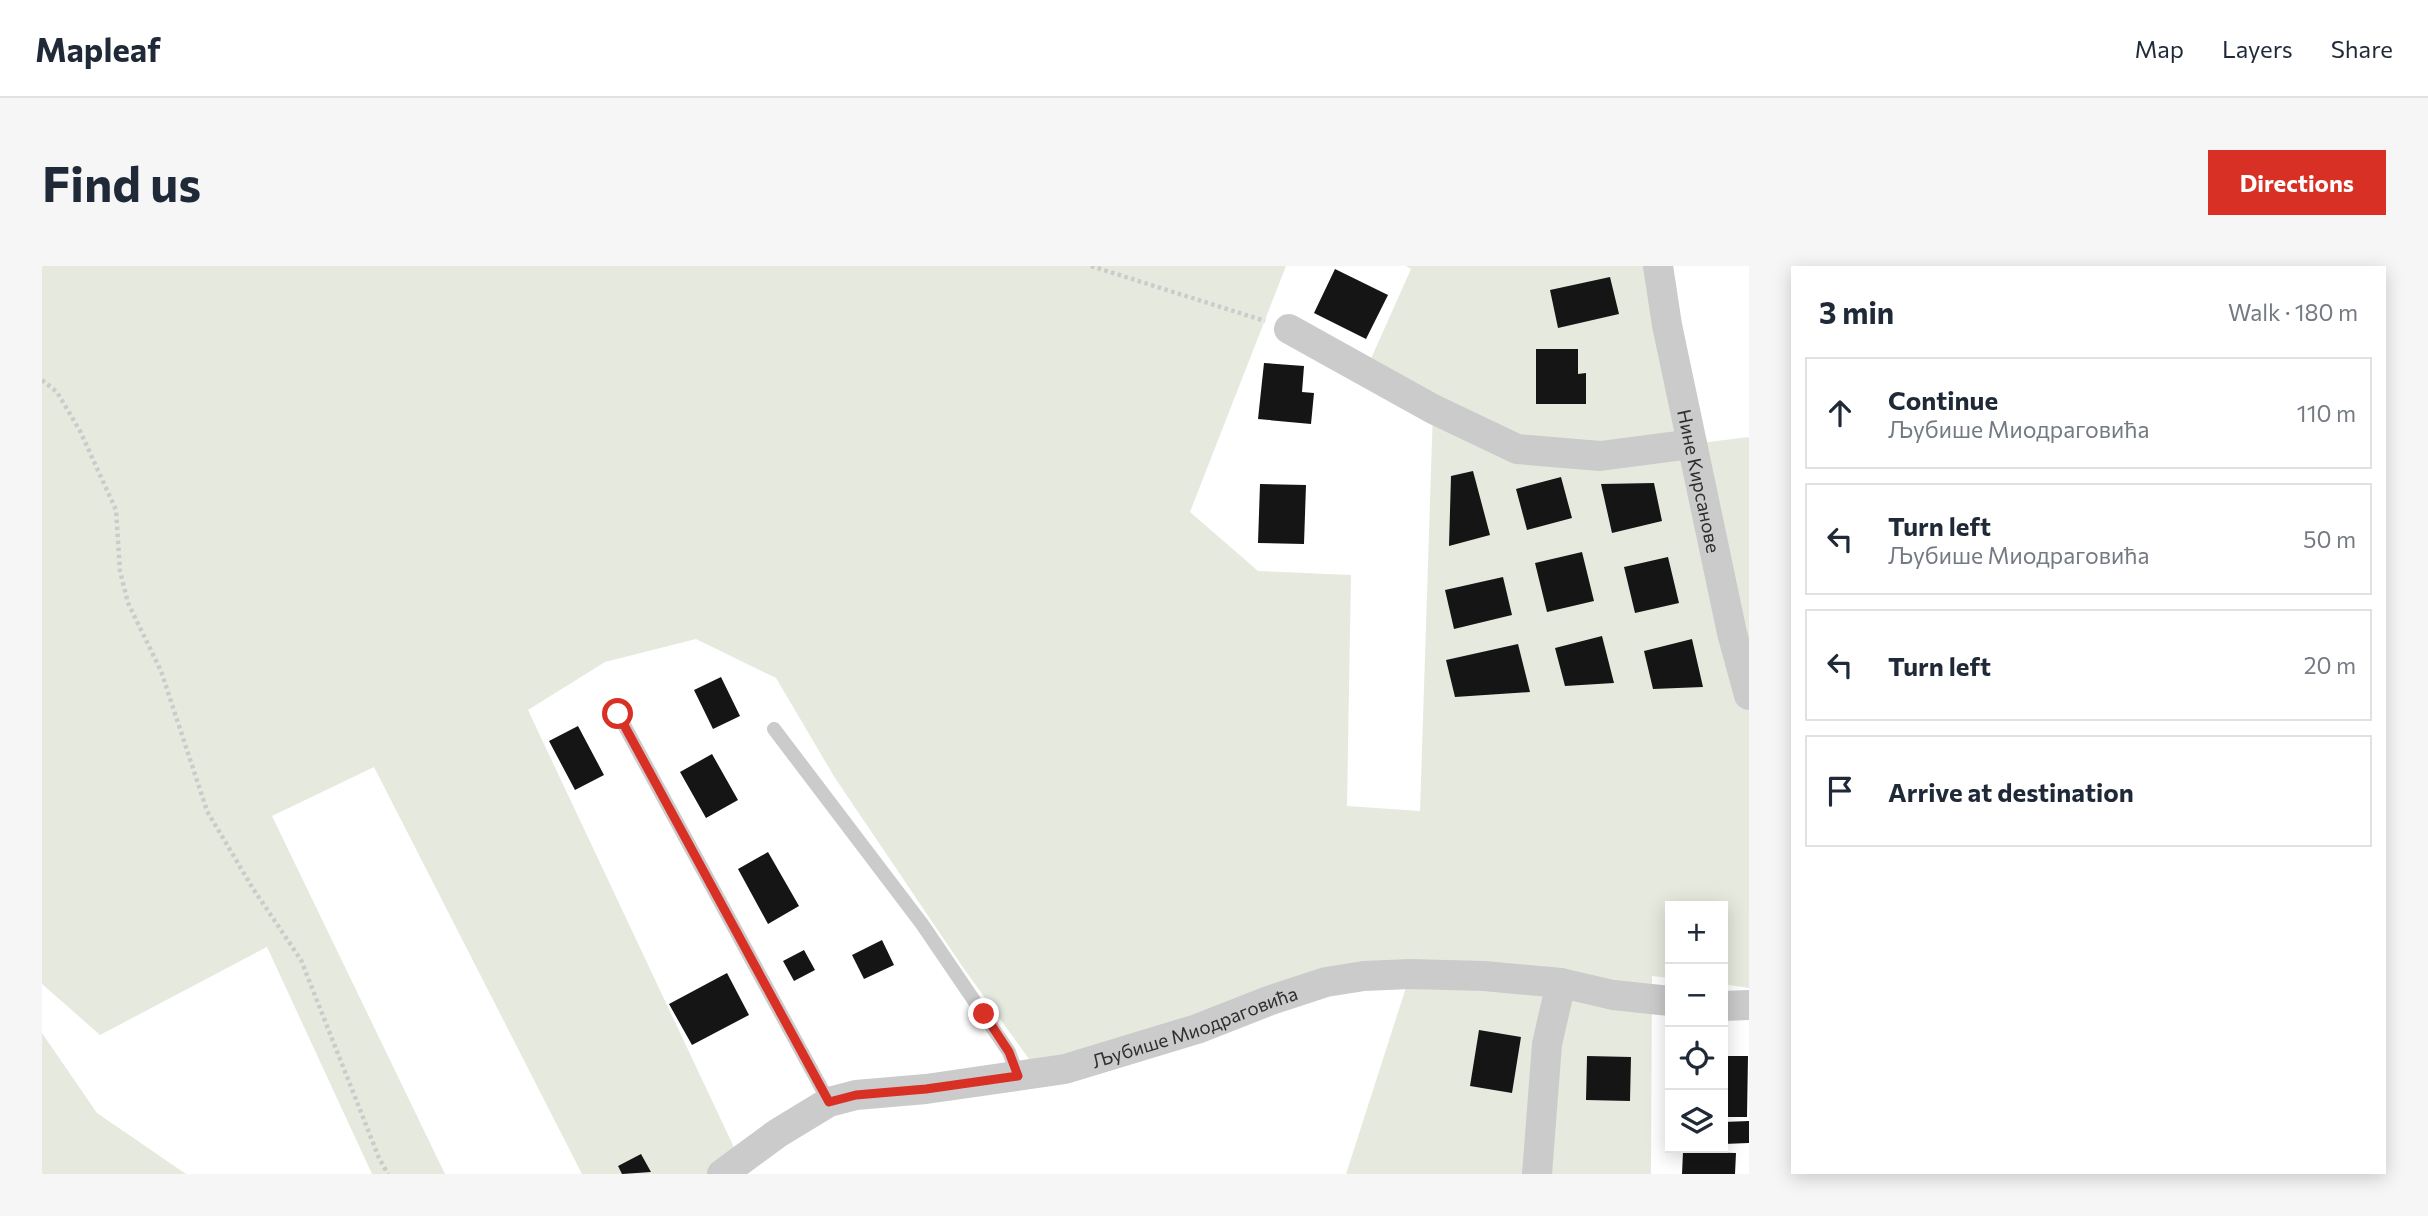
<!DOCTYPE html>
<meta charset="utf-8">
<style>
body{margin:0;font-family:Commissioner,sans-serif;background:#f6f6f7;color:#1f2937}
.controls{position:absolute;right:21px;bottom:21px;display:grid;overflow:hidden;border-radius:0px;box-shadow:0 4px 18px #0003}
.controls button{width:63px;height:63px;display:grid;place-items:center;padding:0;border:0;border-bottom:2px solid #e0e1e3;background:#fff;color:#1f2937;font:35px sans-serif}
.stop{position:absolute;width:21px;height:21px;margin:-16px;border:5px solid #d93025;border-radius:50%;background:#fff}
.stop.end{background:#d93025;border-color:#fff;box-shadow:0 2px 7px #0008}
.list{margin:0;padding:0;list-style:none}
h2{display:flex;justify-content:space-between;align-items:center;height:91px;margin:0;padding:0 28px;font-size:30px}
h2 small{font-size:23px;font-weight:400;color:#747a83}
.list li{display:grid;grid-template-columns:46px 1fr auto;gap:21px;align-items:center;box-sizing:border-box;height:112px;margin:0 14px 14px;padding:0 14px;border:2px solid #e0e1e3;border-radius:0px}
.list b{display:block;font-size:26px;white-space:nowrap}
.list p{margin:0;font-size:23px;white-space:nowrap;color:#747a83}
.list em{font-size:23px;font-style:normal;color:#747a83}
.icon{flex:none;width:38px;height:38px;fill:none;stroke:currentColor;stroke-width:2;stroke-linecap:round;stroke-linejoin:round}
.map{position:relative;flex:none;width:1707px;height:908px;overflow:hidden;border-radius:0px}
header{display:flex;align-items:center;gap:42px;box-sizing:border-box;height:98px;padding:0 35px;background:#fff;border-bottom:2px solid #e0e1e3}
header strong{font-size:33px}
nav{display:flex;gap:38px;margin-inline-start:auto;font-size:24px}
.intro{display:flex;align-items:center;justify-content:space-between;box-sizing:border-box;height:168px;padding:0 42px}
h1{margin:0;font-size:49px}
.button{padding:18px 32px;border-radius:0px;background:#d93025;color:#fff;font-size:24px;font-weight:700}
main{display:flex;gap:42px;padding:0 42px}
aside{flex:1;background:#fff;border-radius:0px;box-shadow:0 4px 18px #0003}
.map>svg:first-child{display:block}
.green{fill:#e6eade}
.building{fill:#151515}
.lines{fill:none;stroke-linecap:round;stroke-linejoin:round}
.path{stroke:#cbcbcb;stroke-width:4.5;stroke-dasharray:3.5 3.5;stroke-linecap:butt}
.lane{stroke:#cbcbcb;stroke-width:14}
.street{stroke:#cbcbcb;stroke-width:30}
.route{stroke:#d93025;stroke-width:9}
.labels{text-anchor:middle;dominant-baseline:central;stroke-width:7;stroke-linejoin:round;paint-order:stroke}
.street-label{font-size:19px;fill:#2e2e2e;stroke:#fff}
</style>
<header>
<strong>Mapleaf</strong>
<nav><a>Map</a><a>Layers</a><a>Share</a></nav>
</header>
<div class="intro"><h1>Find us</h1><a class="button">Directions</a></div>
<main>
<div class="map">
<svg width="1707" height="908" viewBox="0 0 1707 908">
<rect width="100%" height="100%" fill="#fff"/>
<path class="green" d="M0,0H1244L1148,246L1216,305L1309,309L1305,540L1378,545L1391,143L1323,106L1369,3L1364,0H1616L1650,178L1707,171V722L1681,718V640H1628V712L1610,710L1609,908H1304L1368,709L997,807L920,700L793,512L734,412L654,373L563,396L486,444L698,894L680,908H540L332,501L230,550L403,908H330L225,681L58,769L0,718Z
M0,767L55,847L144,908H0Z"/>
<path class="building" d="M1293,3L1346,29L1324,73L1272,47Z
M1568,11L1577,48L1516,62L1508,24Z
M1494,83H1536V108L1544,107V138H1494Z
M1222,97L1262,100L1260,126L1272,127L1269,158L1216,153Z
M1431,205L1448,269L1407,280L1409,210Z
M1519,211L1530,252L1485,264L1474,223Z
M1612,217L1620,255L1570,267L1559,218Z
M1218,218L1264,219L1262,278L1216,277Z
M1540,286L1552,335L1505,346L1493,297Z
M1626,291L1637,337L1593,347L1582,301Z
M1461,311L1470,349L1412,363L1403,324Z
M1560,370L1572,417L1523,420L1513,382Z
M1650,373L1661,421L1611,423L1602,385Z
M1476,378L1488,426L1413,431L1404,394Z
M679,411L698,450L671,463L652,424Z
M536,460L562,509L533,524L507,475Z
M670,488L696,534L664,552L638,506Z
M726,586L757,640L726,658L696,603Z
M840,674L852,699L822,713L810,689Z
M762,684L773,704L752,715L741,695Z
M685,707L707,749L650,779L627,738Z
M1437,764L1479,771L1470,827L1428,820Z
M1545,790L1589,791L1588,835L1544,834Z
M1681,790H1706L1705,851H1681Z
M1707,855V877L1681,878V856Z
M1641,886L1694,887L1693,908H1640Z
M599,888L609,906L580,908L576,900Z"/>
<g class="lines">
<path class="path" d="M1049,0L1223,55
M0,114L15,126L38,165L74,244L78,305L86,337L119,405L165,545L210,621L259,694L337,892L346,908"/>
<path class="lane" d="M576,448L787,836
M732,463L880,658L967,786L976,810"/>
<g class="street">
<path id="s1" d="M1616,0L1625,59L1690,367L1707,429"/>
<path d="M1247,63L1391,143L1475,183L1558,190L1650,178"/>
<path d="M1681,740L1707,739"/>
<path id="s2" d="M680,908L736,867L787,836L814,829L884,823L1023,803L1155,763L1229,734L1284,716L1322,710L1368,708L1442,710L1519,717L1571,729L1628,735"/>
<path d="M1495,908L1505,778L1519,717"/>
</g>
</g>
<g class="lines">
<path class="route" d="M576,448L787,836L814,829L884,823L976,810L967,786L942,748"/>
</g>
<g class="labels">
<g class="street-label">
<text stroke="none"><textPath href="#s1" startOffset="219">Нине Кирсанове</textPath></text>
<text stroke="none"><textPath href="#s2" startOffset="504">Љубише Миодраговића</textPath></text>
</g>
</g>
</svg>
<div class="controls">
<button>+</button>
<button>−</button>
<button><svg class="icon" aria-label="locate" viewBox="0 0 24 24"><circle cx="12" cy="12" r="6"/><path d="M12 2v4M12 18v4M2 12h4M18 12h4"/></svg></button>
<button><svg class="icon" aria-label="layers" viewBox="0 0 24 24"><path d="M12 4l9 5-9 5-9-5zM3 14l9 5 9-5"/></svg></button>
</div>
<div class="stop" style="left:576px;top:448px"></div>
<div class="stop end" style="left:942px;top:748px"></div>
</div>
<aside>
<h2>3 min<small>Walk · 180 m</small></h2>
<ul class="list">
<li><svg class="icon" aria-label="ahead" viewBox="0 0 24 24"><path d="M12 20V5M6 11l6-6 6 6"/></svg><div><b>Continue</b><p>Љубише Миодраговића</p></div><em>110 m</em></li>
<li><svg class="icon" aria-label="left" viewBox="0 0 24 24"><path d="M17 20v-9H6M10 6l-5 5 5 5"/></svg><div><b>Turn left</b><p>Љубише Миодраговића</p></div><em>50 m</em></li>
<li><svg class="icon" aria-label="left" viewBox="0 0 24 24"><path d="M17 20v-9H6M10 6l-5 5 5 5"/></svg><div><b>Turn left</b></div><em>20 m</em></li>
<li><svg class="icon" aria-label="arrive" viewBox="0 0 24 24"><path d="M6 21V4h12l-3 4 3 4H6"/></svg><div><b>Arrive at destination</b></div></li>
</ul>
</aside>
</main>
